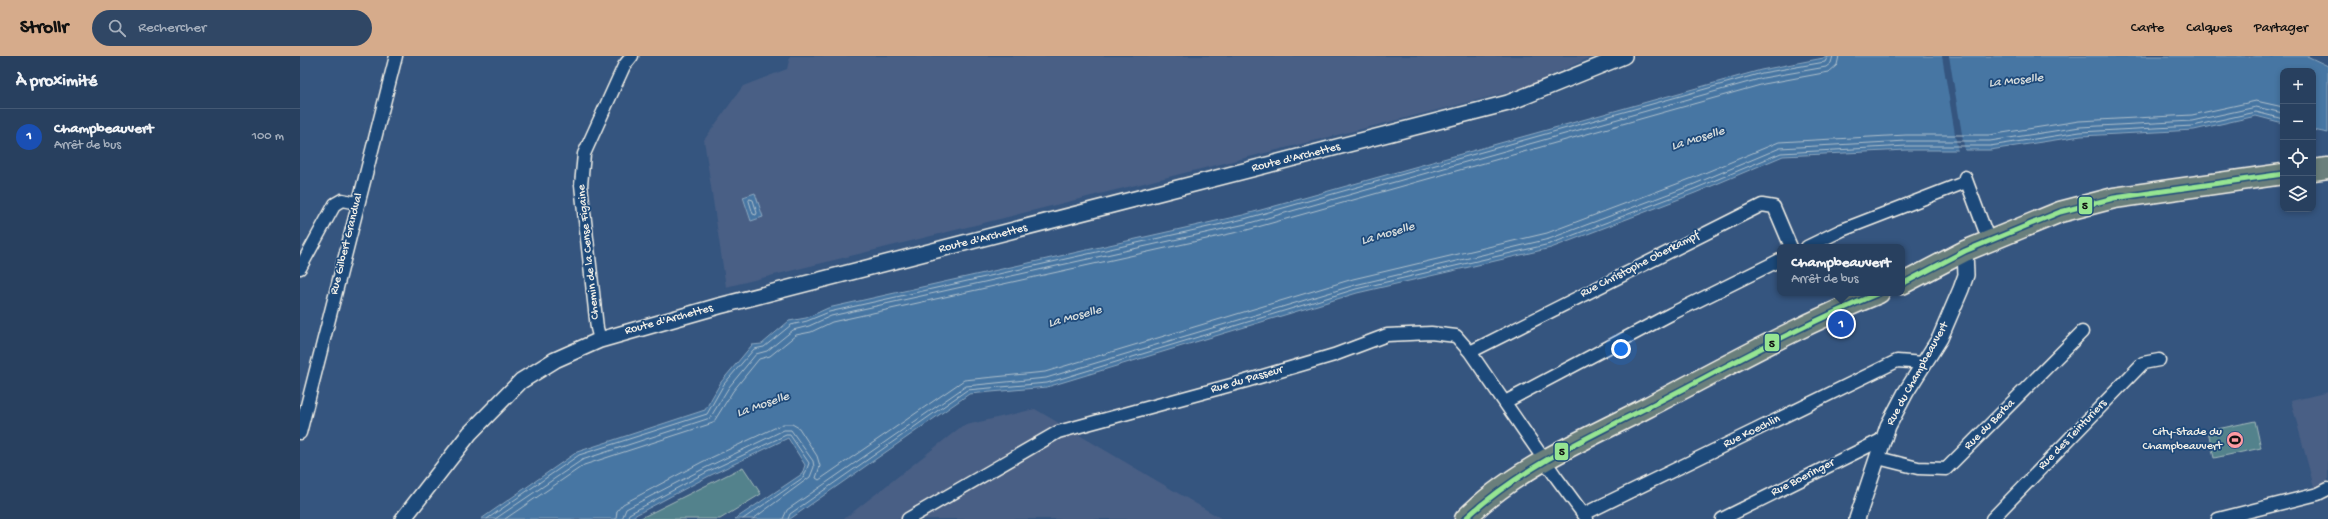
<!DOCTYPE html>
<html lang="fr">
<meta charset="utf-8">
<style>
body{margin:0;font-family:"Gochi Hand",sans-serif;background:#304765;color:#f1f3f6}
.controls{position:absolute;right:12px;top:12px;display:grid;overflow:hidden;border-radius:8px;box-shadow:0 2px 6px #0003}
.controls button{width:36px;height:36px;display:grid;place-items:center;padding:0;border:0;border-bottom:1px solid #445974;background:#28405f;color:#f1f3f6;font:20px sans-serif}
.you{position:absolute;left:1321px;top:293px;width:14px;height:14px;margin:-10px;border:3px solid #fff;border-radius:50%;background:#1a73e8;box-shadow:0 0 0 6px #1a73e833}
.badge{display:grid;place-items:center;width:26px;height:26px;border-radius:50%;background:#d6ab8b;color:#fff;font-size:13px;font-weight:700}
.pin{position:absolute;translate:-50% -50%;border:2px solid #fff;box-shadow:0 1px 4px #0006}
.popup{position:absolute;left:1477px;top:188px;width:128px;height:52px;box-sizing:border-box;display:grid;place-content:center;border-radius:8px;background:#28405f;filter:drop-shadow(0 1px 3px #0005);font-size:13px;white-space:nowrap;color:#a5afbd}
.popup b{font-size:15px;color:#f1f3f6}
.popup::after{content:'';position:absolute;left:50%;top:100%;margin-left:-8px;border:8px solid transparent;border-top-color:#28405f}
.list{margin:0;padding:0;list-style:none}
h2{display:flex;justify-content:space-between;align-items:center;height:52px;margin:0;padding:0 16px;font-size:17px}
h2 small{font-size:13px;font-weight:400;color:#a5afbd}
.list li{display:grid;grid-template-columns:26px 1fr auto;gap:12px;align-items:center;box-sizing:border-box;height:56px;padding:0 16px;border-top:1px solid #445974}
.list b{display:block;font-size:15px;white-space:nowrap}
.list p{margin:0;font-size:13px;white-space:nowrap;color:#a5afbd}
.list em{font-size:13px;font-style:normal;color:#a5afbd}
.icon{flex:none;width:22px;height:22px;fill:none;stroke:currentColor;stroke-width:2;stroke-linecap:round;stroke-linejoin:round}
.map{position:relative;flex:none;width:2028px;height:463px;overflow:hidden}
header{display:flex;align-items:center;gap:24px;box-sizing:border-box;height:56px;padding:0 20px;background:#d6ab8b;color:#111}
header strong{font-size:19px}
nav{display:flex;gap:22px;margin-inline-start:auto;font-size:14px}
.search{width:280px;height:36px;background:#304765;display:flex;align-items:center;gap:10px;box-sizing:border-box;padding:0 14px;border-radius:22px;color:#a5afbd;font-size:15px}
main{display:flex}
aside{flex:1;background:#28405f}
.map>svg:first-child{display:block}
.built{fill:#485f85}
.green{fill:#53828c;stroke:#a4baba}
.water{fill:#4776a3;stroke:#8ca7bf}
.pier{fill:#35557f}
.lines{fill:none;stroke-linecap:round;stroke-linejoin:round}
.shore{stroke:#afc0cc;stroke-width:1}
.minor-casing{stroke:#f4f1e8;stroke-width:15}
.tertiary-casing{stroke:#f4f1e8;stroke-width:18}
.primary-casing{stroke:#f4f1e8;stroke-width:23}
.minor{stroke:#1f4a7a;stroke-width:12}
.tertiary{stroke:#1f4a7a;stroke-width:15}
.primary{stroke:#6b7f7c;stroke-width:20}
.bus-1-casing{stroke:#1f4a7a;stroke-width:8}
.bus-1{stroke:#96e592;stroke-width:5}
.labels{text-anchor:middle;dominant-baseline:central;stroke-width:3.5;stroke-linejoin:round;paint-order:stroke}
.street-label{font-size:12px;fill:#f4f1e8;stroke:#1f4a7a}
.poi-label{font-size:12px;fill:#f4f1e8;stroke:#1f4a7a;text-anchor:end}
.water-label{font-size:13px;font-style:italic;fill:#dadfde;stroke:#1f4a7a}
.line-badge{stroke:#1f4a7a;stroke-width:1.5}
.pale-badge-label{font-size:11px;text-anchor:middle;font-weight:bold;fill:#111}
</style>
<header>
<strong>Strollr</strong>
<div class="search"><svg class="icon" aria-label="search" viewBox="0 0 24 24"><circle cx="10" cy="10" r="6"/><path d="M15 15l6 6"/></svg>Rechercher</div>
<nav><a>Carte</a><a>Calques</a><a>Partager</a></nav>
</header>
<main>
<aside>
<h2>À proximité<small></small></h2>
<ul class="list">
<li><span class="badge" style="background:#1a4fb4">1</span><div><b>Champbeauvert</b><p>Arrêt de bus</p></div><em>100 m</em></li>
</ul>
</aside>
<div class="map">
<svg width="2028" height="463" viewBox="0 0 2028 463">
<rect width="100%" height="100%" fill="#35557f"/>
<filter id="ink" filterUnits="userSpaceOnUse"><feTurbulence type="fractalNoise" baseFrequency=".025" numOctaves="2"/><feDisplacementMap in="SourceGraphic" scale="8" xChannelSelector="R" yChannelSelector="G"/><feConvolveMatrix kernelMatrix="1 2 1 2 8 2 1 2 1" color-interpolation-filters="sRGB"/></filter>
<g filter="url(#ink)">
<path class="built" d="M490,0H1294L1218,34L426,231L404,84L443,30L487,13Z
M2028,336V425L2014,431L1991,345Z
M735,353L922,463H544L662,370Z"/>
<path class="green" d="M1955,365L1961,392L1914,402L1908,375Z
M443,411L461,438L420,463H339Z"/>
<path class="water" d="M1534,0H2007L2028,10V77L2013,74V15H1983V67L1956,60L1894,74L1781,80L1690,94H1607L1483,100L1395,137L1251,192L1057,237L747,331L669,338L490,463H435L502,418L505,409L488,382L409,420L328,463H181L277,396L405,354L421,326L452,289L462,288L489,265L506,262L528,252L943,159L1461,14Z
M455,137L463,161L451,165L443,141Z"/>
<path class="pier" d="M1642,0H1649L1665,96H1658Z"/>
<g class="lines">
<path class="shore" d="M450,143L453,144L457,157L456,159L453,158L449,145Z
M187,463L279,399L407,358L424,328L454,293L464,291L491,269L507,265L529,256L944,163L1462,17L1525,6L1528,0
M195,463L282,404L410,362L429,331L456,298L467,295L493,274L509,270L531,260L946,168L1463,22L1526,11L1531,7L1533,0
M205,463L284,409L413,367L433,335L459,303L470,300L496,279L511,276L532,266L947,174L1464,28L1529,16L1537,9L1539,0
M316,463L317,455L323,448L402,406L483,368H492L499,372L517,400L520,410L516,422L519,424L664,324L745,316L1053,223L1247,177L1390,123L1479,86L1606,79H1689L1779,65L1892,59L1956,45L1983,51
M322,463L326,453L405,412L484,374H491L513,405L514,411L510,421L453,463
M327,463L329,458L407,416L486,379H490L509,407L504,421L443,463
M483,463L487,454L666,330L746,322L1055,229L1249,183L1392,129L1480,92L1607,85H1690L1780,71L1892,65L1956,51L1983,57
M488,463L490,458L667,334L747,327L1056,233L1250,188L1394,133L1481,97L1607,90H1690L1780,76L1893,70L1956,56L1983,63"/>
<defs>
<path id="minor" d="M1665,121L1689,185
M1507,191L1542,174L1666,126
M0,212L35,148L42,144L57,147
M300,284L297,272L281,129L284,98L324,10L332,0
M1170,296L1462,149L1474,151L1491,191
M1205,346L1371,258L1480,204
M0,377L96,0
M1578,402L1618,412L1646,413L1782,276
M1284,458L1597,305L1624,307
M608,463L758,376L946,325L1034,299L1087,279L1131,277L1156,280L1170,296L1256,421L1287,463
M1422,463L1585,382
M1692,463L1843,307L1859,304
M1918,463L2018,438L2028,433"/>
<path id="tertiary" d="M103,463L170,377L221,325L255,304L300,284L419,250L1208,47L1324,0
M1557,463L1588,370L1606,336L1640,282L1661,233L1666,219L1665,195"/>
<path id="primary" d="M2013,114L2028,112
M1602,228L1665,195L1760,156L1814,142L1983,118
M1165,463C1215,412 1285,384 1348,351C1423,312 1499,269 1579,237"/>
</defs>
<use href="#minor" class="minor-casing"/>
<use href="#tertiary" class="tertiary-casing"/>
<use href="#primary" class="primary-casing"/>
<use href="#minor" class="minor"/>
<use href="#tertiary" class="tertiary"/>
<use href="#primary" class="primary"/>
<defs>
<path id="bus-1" d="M1602,228L1665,195L1760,156L1814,142L1983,118
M1165,463C1219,413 1283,384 1348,351C1424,312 1499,270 1579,237"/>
</defs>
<use href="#bus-1" class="bus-1-casing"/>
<use href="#bus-1" class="bus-1"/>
</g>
</g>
<defs>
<symbol id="stadium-disc" viewBox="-11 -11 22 22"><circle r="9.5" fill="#ff9aa2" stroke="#1f4a7a"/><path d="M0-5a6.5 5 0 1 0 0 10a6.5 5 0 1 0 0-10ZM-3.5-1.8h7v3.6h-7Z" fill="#111"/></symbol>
</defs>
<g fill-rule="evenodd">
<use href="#stadium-disc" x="1925" y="374" width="20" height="20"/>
</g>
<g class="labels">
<g class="street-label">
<text transform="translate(996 102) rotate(-14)">Route d'Archettes</text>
<text transform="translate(683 183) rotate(-14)">Route d'Archettes</text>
<text transform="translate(47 188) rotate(-76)">Rue Gilbert Grandval</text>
<text transform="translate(289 196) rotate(-96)">Chemin de la Cense Figaine</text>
<text transform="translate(1340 209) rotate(-27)">Rue Christophe Oberkampf</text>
<text transform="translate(369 264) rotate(-15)">Route d'Archettes</text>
<text transform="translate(1618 318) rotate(-61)">Rue du Champbeauvert</text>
<text transform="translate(947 324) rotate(-16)">Rue du Passeur</text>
<text transform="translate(1690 369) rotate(-45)">Rue du Berba</text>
<text transform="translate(1452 376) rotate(-26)">Rue Koechlin</text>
<text transform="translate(1773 379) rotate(-46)">Rue des Teinturiers</text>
<text transform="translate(1503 422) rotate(-27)">Rue Boeringer</text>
</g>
<g class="poi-label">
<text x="1922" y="377">City-Stade du<tspan x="1922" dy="14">Champbeauvert</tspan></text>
</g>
<g class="water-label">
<text transform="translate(1716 25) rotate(-6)">La Moselle</text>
<text transform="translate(1398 83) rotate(-17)">La Moselle</text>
<text transform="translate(1088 178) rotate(-16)">La Moselle</text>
<text transform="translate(775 261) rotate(-15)">La Moselle</text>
<text transform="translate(463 349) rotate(-19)">La Moselle</text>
</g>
</g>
<g class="line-badge">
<rect x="1778" y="140" width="15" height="19" rx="4" fill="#96e592"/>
<rect x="1464" y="277" width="16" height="19" rx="4" fill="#96e592"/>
<rect x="1254" y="386" width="15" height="19" rx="4" fill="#96e592"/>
</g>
<g class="pale-badge-label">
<text x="1785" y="153">5</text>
<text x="1472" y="291">5</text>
<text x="1262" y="399">5</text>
</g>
</svg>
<div class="controls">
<button>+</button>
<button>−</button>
<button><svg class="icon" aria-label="locate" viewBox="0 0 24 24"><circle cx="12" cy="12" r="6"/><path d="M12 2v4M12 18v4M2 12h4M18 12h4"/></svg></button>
<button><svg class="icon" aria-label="layers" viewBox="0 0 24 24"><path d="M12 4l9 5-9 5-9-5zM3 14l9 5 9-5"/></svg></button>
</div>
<div class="you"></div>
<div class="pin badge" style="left:1541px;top:268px;background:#1a4fb4">1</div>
<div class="popup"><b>Champbeauvert</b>Arrêt de bus</div>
</div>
</main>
